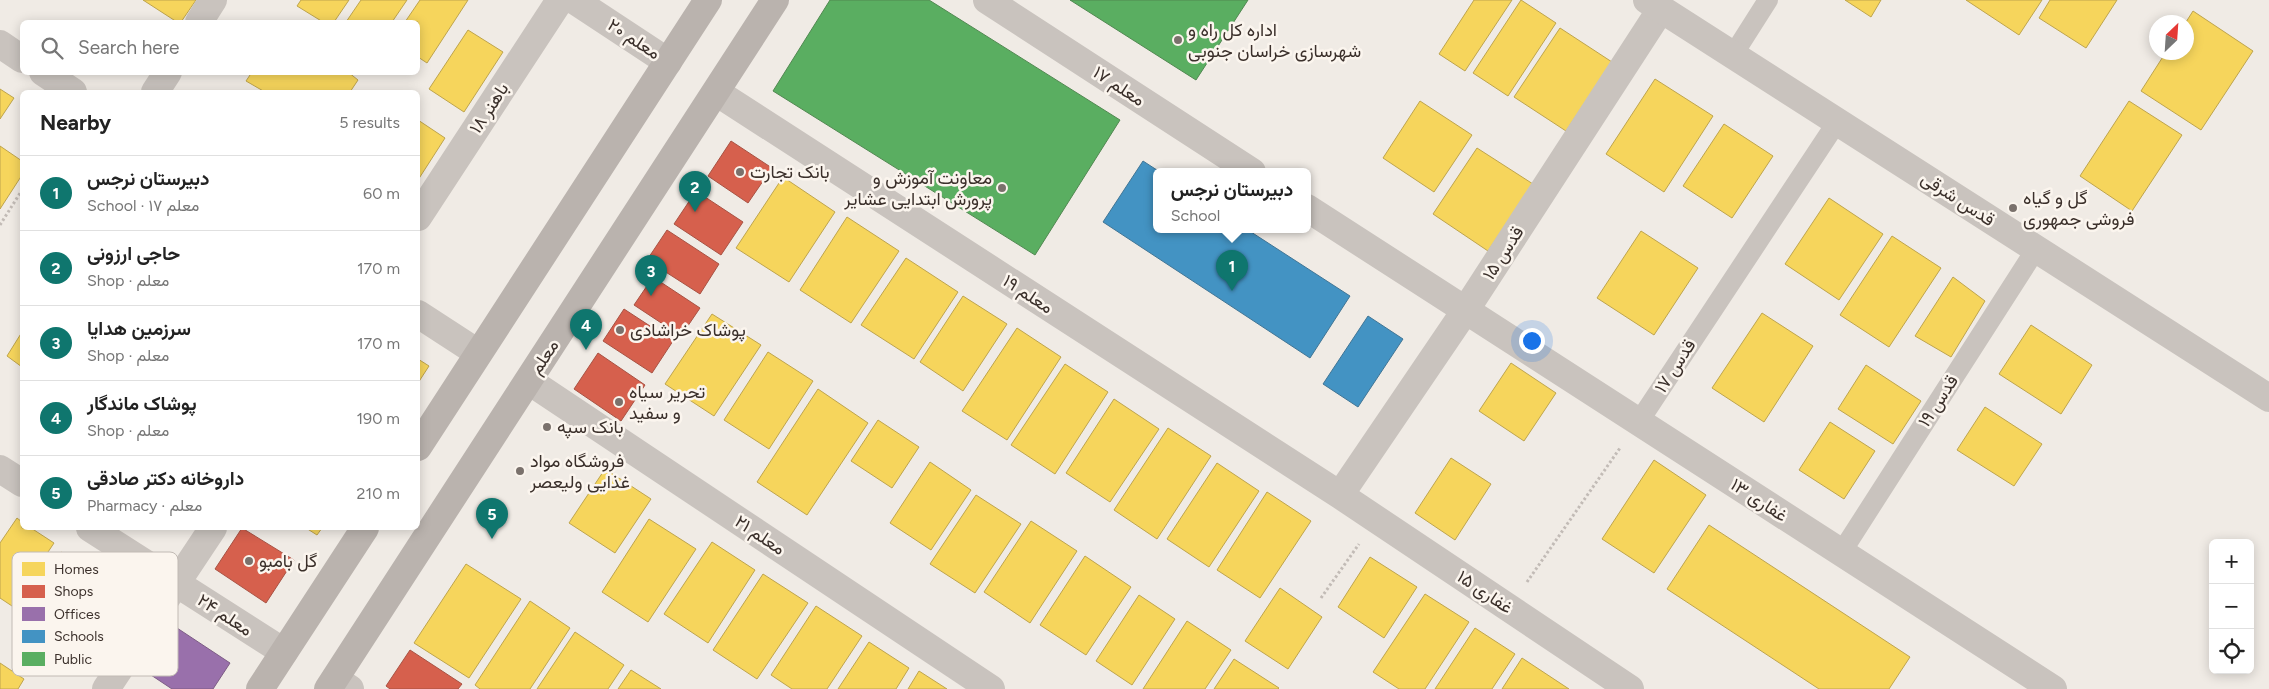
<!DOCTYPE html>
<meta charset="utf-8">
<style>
body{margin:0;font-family:Figtree,Vazirmatn,sans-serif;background:#f6f6f6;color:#222}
.controls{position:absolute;right:15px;bottom:15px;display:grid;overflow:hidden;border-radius:8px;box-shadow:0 2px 12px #0003}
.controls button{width:45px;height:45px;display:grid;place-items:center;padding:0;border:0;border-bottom:1px solid #e0e0e0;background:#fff;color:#222;font:25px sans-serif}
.compass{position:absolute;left:2149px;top:15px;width:45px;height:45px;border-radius:50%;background:#fff;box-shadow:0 2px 12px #0003;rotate:25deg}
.you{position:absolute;left:1531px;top:340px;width:18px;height:18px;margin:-12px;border:4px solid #fff;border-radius:50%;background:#1a73e8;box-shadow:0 0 0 8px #1a73e833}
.badge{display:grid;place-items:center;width:32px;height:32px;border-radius:50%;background:#0f766e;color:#fff;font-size:16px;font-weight:700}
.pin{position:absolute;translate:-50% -41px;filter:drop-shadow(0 1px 2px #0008)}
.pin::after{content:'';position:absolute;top:26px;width:18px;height:15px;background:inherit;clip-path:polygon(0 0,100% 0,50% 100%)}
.popup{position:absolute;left:1153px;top:168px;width:158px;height:65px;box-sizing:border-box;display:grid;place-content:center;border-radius:8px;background:#fff;filter:drop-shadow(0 1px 4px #0005);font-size:16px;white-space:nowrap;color:#767676}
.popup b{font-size:19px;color:#222}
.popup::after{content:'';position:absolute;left:50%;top:100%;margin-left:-10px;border:10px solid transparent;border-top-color:#fff}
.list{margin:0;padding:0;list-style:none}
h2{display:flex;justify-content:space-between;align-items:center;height:65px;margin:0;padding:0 20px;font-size:21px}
h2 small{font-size:16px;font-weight:400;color:#767676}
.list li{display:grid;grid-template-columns:32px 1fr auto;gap:15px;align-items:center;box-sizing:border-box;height:75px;padding:0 20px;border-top:1px solid #e0e0e0}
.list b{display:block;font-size:19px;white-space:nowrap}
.list p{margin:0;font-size:16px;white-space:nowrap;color:#767676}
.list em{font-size:16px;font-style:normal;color:#767676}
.icon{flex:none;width:28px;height:28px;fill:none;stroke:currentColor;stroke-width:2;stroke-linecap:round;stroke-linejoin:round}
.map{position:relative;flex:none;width:2269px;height:689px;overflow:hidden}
.search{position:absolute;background:#fff;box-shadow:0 2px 12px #0003;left:20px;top:20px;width:400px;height:55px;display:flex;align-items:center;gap:12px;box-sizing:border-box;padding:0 18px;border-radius:8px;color:#767676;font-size:19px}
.panel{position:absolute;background:#fff;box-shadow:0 2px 12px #0003;left:20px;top:90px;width:400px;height:440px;border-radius:8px}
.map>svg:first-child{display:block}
.homes{fill:#f6d55c;stroke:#bea44d}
.shops{fill:#d6604d;stroke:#a85243}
.offices{fill:#9970ab;stroke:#7d5d85}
.schools{fill:#4393c3;stroke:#417595}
.public{fill:#5aae61;stroke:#518851}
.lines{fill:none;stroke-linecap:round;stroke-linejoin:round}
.path{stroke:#c2bbb6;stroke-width:3;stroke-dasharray:2.5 2.5;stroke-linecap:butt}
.service{stroke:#c9c3be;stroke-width:20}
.minor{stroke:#c9c3be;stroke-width:28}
.tertiary{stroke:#c9c3be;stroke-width:28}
.secondary{stroke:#bab3ae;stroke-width:28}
.poi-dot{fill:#7a716c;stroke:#fbf5ee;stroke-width:2}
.labels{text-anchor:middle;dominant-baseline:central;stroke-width:5;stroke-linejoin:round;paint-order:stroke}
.poi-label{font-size:18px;fill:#3b302b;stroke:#fbf5ee;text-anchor:start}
.street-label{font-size:18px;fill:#3b302b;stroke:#fbf5ee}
.key{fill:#fbf5ee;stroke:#c1bab4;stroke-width:1}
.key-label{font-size:14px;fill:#3b302b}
</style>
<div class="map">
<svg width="2269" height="689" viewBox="0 0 2269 689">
<rect width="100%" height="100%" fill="#f0ebe5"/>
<path class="homes" d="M143,0H196L181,22H177Z
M301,0H349L334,22H323L297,6Z
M361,0H407L392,22H346Z
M420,0H468L427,63L418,57V22H405Z
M1474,0H1512L1465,71L1439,54Z
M1521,0L1556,23L1508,96L1473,73Z
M1845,0H1881L1871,17Z
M1966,0H2042L2019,35Z
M2050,0H2117L2086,48L2039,18Z
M2193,11L2253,51L2201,130L2141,91L2166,52H2186V22Z
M1560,28L1612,62L1566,131L1514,97Z
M468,30L503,52L464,112L429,89Z
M961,64L1081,143L1040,205L920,126Z
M252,72H348L358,80L350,92H265L246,81Z
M1655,79L1713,116L1664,192L1606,154Z
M0,89L14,98L0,119Z
M1420,101L1472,135L1434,192L1383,158Z
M2129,101L2182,135L2132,211L2080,176Z
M418,120L445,138L418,180Z
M1724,124L1773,156L1732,218L1683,186Z
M0,146L22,161V175L0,209Z
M1477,148L1533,184L1488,251L1433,214Z
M783,177L835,212L789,282L736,248Z
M1829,198L1883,234L1839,300L1785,264Z
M847,217L899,251L851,323L800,290Z
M1641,231L1698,268L1654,335L1597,298Z
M1892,236L1941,268L1889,347L1840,315Z
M906,258L958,292L914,359L861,325Z
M1953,277L1985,301L1951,357L1915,336Z
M963,296L1007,324L963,391L920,362Z
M1762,313L1813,346L1764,422L1712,388Z
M712,314L761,345L714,416L665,384Z
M2031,325L2092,365L2061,414L1999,374Z
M1017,328L1061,357L1007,440L962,411Z
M22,332V367L7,356Z
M768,352L813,381L769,449L724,420Z
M418,359L429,366L418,383Z
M1511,363L1556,393L1524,441L1479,411Z
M1065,364L1108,392L1055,474L1011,445Z
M1866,365L1921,401L1893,444L1838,409Z
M818,389L868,423L807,515L757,482Z
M1114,399L1159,429L1110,502L1066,473Z
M1985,407L2042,444L2014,486L1957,450Z
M878,420L919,447L892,488L851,461Z
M1830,422L1875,451L1844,499L1799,470Z
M1168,428L1211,456L1157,539L1114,510Z
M1451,458L1491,484L1455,540L1415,513Z
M1654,460L1706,495L1654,573L1602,539Z
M930,462L971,490L931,550L890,523Z
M1217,463L1259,491L1209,567L1167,539Z
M605,469L651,499L615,553L569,523Z
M1267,492L1311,521L1260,598L1217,570Z
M976,495L1021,524L975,593L930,564Z
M17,518L22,522V528H31L54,543L12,606L0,598V543Z
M649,519L696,549L648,622L602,592Z
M1031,521L1077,551L1030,623L984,592Z
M1709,525L1910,657L1889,689H1819L1667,589Z
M306,528H322L317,535Z
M712,542L755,570L708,643L664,614Z
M61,552L98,576L61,633L24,608Z
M1085,556L1131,587L1086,655L1040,625Z
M1370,557L1417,587L1384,638L1338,607Z
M466,564L521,599L469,678L414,643Z
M763,574L808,603L757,679L713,650Z
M1280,588L1322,617L1288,669L1245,641Z
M1425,594L1469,622L1425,689H1399L1373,672Z
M1139,595L1175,619L1132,685L1096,661Z
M530,601L570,628L530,689H480L475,685Z
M816,606L862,636L827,689H792L771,675Z
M1187,621L1231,650L1205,689H1143Z
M1475,628L1515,654L1492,689H1435Z
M575,632L624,665L608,689H537Z
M869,642L909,668L896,689H838Z
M1522,658L1569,689H1502Z
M1234,659L1279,688L1278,689H1214Z
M0,663L24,679L18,689H0Z
M631,670L661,689H618Z
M919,671L947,689H908Z"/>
<path class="shops" d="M731,141L772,168L748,203L708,176Z
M696,191L743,222L721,255L674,224Z
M667,230L719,264L700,294L647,260Z
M653,277L700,308L681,336L634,305Z
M624,309L673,341L652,373L603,341Z
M598,353L645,385L621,421L574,389Z
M242,528L294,560L266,603L215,569Z
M410,650L462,684L458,689H390L386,686Z"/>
<path class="offices" d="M177,628L230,663L213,689H172L148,673Z"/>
<path class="schools" d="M1143,161L1160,172H1157V230H1248L1350,296L1310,358L1103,222Z
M1368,316L1403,339L1358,407L1323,384Z"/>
<path class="public" d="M830,0H929L1120,120L1035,255L773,91Z
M1070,0H1248L1196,80Z"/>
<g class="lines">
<path class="path" d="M0,225L22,190
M1527,582L1620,448
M1321,598L1359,544"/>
<path class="service" d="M1733,55L1768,0
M1638,423L1837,122
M1841,553L2036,249"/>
<path class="minor" d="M574,0L668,62
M987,0L1252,172
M199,22L213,0
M0,44L22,59
M43,72L73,92
M155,92L168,72
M716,92L1340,495L1630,689
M1307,208L2053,689
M418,217L560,0
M418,314L478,353
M529,381L991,689
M0,469L22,483
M1340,495L1465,311L1661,9
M90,528L284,652
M335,679L350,689
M106,689L213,528"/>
<path class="tertiary" d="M1647,0L2269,398"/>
<path class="secondary" d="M418,447L708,0
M260,689L365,528
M328,689L775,0"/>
</g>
<g class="poi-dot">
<circle cx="1178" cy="40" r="5"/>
<circle cx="740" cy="172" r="5"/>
<circle cx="1002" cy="188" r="5"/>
<circle cx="2013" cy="208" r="5"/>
<circle cx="620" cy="330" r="5"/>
<circle cx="619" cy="402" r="5"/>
<circle cx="547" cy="427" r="5"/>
<circle cx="520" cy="471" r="5"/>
<circle cx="249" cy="561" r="5"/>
</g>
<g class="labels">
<g class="poi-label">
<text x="1188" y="30">اداره کل راه و<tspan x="1188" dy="21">شهرسازی خراسان جنوبی</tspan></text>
<text x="750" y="172">بانک تجارت</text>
<text x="992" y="178" text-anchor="end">معاونت آموزش و<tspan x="992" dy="21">پرورش ابتدایی عشایر</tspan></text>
<text x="2023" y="198">گل و گیاه<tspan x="2023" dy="21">فروشی جمهوری</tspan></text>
<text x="630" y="330">پوشاک خراشادی</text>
<text x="629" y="392">تحریر سیاه<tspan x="629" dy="21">و سفید</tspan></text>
<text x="557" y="427">بانک سپه</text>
<text x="530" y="461">فروشگاه مواد<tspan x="530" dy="21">غذایی ولیعصر</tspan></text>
<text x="259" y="561">گل بامبو</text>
</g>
<g class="street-label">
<text transform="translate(634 39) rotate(33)">معلم ۲۰</text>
<text transform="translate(1119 86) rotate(33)">معلم ۱۷</text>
<text transform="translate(489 108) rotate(-57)">باهنر ۱۸</text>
<text transform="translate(1958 199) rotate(33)">قدس شرقی</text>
<text transform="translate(1503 253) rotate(-57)">قدس ۱۵</text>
<text transform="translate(1028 294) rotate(33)">معلم ۱۹</text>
<text transform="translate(544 357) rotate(-57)">معلم</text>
<text transform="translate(1675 366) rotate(-57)">قدس ۱۷</text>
<text transform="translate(1938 401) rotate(-57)">قدس ۱۹</text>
<text transform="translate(1759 500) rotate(33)">غفاری ۱۳</text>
<text transform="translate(760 535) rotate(34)">معلم ۲۱</text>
<text transform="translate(1485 592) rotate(34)">غفاری ۱۵</text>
<text transform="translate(225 615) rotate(33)">معلم ۲۴</text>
</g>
</g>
<rect x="12" y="552" width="166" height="124" rx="8" class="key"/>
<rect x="22" y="562" width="23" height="14" fill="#f6d55c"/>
<rect x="22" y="585" width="23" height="13" fill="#d6604d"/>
<rect x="22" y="607" width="23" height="14" fill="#9970ab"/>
<rect x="22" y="630" width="23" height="13" fill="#4393c3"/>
<rect x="22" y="652" width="23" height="14" fill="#5aae61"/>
<g class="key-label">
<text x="54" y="574">Homes</text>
<text x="54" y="596">Shops</text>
<text x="54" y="619">Offices</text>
<text x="54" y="641">Schools</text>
<text x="54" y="664">Public</text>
</g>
</svg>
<div class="controls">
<button>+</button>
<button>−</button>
<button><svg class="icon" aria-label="locate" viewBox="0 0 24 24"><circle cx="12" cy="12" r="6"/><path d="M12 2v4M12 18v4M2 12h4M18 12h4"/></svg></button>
</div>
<svg class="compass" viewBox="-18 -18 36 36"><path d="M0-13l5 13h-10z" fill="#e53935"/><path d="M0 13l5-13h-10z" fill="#767676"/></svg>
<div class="you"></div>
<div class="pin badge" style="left:1232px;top:291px">1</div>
<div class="popup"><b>دبیرستان نرجس</b>School</div>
<div class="pin badge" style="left:695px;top:212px">2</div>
<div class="pin badge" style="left:651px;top:296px">3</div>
<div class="pin badge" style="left:586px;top:350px">4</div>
<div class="pin badge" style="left:492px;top:539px">5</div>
<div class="search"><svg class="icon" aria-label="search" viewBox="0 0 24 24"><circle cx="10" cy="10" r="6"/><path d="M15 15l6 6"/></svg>Search here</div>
<section class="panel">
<h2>Nearby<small>5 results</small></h2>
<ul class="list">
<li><span class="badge">1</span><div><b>دبیرستان نرجس</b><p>School · معلم ۱۷</p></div><em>60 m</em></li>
<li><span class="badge">2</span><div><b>حاجی ارزونی</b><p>Shop · معلم</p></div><em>170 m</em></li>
<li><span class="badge">3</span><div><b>سرزمین هدایا</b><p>Shop · معلم</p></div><em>170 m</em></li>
<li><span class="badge">4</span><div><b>پوشاک ماندگار</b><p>Shop · معلم</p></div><em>190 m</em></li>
<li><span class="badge">5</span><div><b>داروخانه دکتر صادقی</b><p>Pharmacy · معلم</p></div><em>210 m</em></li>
</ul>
</section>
</div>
